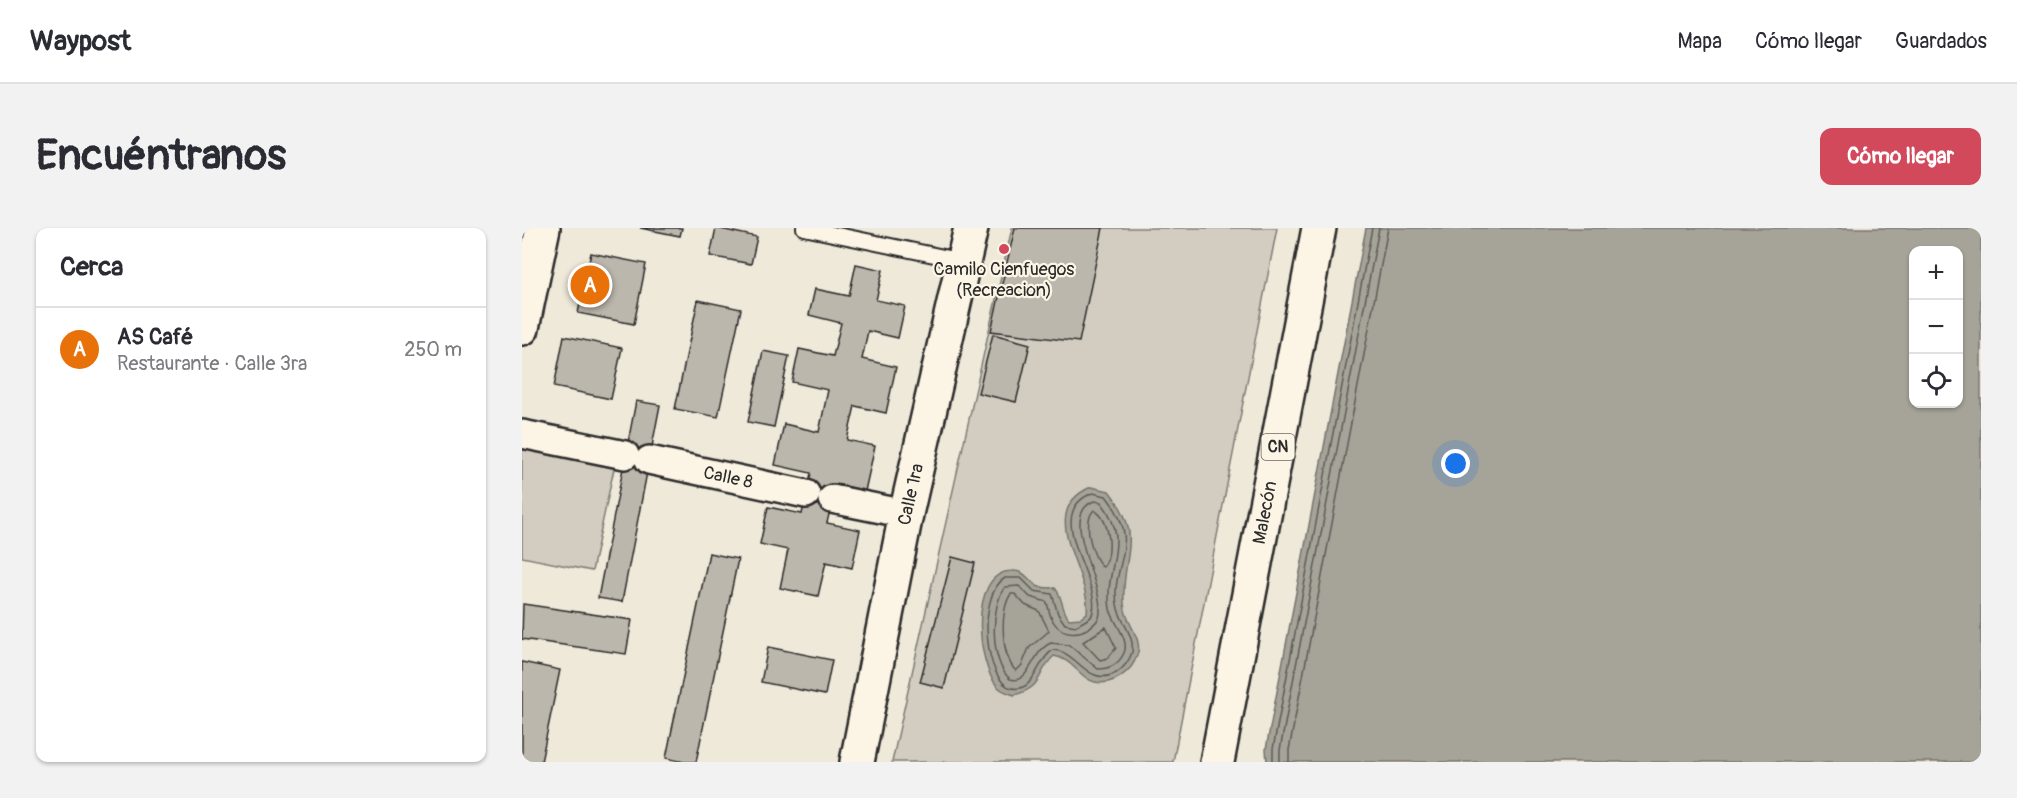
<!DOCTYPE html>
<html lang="es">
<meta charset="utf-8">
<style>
body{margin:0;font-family:Pangolin,sans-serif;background:#f2f2f3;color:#2b2b33}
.controls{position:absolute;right:18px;top:18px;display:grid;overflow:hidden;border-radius:12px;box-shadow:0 2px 4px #0004}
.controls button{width:54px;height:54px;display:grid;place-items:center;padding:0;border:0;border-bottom:2px solid #e1e1e2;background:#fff;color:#2b2b33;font:30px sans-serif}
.you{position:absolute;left:934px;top:236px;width:21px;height:21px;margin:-15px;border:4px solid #fff;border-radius:50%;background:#1a73e8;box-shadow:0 0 0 9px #1a73e833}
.badge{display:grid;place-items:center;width:39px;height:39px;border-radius:50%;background:#d1495b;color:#fff;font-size:20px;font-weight:700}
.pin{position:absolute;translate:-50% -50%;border:3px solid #fff;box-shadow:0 2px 6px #0006}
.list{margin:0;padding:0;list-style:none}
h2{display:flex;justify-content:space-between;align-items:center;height:78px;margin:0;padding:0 24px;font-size:26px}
h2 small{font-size:20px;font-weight:400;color:#7c7c81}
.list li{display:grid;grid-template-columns:39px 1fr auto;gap:18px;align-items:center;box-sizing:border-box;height:84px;padding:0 24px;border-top:2px solid #e1e1e2}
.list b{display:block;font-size:22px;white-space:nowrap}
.list p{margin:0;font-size:20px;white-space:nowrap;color:#7c7c81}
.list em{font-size:20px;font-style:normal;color:#7c7c81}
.icon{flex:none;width:33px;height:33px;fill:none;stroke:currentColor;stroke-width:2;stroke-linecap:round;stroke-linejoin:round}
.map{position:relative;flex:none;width:1459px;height:534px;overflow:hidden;border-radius:12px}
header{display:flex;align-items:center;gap:36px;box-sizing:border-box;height:84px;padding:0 30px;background:#fff;border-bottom:2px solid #e1e1e2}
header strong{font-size:28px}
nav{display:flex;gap:33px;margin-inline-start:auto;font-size:21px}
.intro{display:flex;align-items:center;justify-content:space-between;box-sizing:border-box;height:144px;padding:0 36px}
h1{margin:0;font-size:42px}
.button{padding:15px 27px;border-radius:12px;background:#d1495b;color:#fff;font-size:21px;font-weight:700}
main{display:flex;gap:36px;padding:0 36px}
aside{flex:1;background:#fff;border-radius:12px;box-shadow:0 2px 4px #0004}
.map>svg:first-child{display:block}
.green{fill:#d2cdc0;stroke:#7e7c76;stroke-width:1.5}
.water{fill:#a6a399;stroke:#75736d;stroke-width:1.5;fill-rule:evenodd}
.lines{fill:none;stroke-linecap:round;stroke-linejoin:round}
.shore{stroke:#5c5b57;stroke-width:1.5}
.building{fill:#bcb7ac;stroke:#2b2b2b;stroke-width:1.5}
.service-casing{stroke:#2b2b2b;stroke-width:18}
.minor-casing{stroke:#2b2b2b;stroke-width:32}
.tertiary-casing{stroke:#2b2b2b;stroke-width:38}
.secondary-casing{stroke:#2b2b2b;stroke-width:38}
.trunk-casing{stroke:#2b2b2b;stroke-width:38}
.service{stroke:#fcf5e5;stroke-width:14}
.minor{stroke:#fcf5e5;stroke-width:27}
.tertiary{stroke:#fcf5e5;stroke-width:33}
.secondary{stroke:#fcf5e5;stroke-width:33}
.trunk{stroke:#fcf5e5;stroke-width:33}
.poi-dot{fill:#d1495b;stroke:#fcf5e5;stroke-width:2}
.labels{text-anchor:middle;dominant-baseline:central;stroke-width:4.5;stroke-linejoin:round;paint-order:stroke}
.shield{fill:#fcf5e5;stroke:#6a6863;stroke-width:1.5}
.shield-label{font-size:16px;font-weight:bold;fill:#2b2b2b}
.poi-label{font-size:18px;fill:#2b2b2b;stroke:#fcf5e5}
.street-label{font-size:18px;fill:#2b2b2b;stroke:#fcf5e5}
</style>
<header>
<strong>Waypost</strong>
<nav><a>Mapa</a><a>Cómo llegar</a><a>Guardados</a></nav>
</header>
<div class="intro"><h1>Encuéntranos</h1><a class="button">Cómo llegar</a></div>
<main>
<aside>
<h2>Cerca<small></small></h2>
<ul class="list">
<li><span class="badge" style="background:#e8710a">A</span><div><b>AS Café</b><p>Restaurante · Calle 3ra</p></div><em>250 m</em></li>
</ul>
</aside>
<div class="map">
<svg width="1459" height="534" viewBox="0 0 1459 534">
<rect width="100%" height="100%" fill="#efe9da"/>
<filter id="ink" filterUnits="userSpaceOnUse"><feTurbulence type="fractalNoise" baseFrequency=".0167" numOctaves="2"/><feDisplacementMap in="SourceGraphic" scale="12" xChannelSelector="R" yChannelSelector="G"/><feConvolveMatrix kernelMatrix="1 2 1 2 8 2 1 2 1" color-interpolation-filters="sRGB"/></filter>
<g filter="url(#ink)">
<path class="green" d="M490,0H755L651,534H370Z
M0,217L93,236L70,343L0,329Z"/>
<path class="water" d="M844,0H1459V534H745L744,521ZM1436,22V176H1392V22Z
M569,259L587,263C624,310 599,326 602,375C603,401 629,411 609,439C603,446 595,452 586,454C560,460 554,431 532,428C514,444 523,459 492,467C486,465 480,463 476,459C455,438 446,345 489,343C503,342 505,351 515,358C520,361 527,359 533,360C541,369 539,381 547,391L559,390L565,385C570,345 511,284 569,259Z"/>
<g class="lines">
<path class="shore" d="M571,265L584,268C624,319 585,337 596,381C600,395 613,409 610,424C608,432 601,441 594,445C565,460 556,423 531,422C515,431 513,465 490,460C463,455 454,367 483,350H499L512,363L530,366L536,386L543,396L554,398L569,389C586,357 515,286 571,265Z
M572,273L579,274C611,314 581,340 588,381C591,394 608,411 602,425C597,436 587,441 576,441L547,417L529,415C510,422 508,457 488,451C468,434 468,379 483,359L497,358L508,369L525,374C526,378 527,384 529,389C538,411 565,408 577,390C586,360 534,288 572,273Z
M572,282C588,291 592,326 581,339C570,330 560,294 572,282Z
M489,366H493L503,377L517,383L527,403L507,420L500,437L494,443C479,429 477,382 489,366Z
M584,399L594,420L586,430L578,432L561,414Z
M751,534V521L850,0
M758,534V522L857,0
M767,534V522L866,0"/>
</g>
<path class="building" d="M118,0H160L158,8Z
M194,0L235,9L229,36L188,28Z
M493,0H581L557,114L469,103Z
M69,25L124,36L112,96L56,85Z
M334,36L361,42L354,72L383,78L376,110L346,103L340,131L374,139L364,185L333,178L325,212L353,218L343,263L314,256L305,295L338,302L330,340L304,334L296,368L258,360L266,322L238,316L246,279L280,286L289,245L253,237L262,196L297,204L306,162L270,154L277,121L311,128L319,95L287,87L293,61L327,68Z
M176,72L219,81L196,189L153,181Z
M471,106L508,116L494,174L456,165Z
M42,108L100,120L89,171L32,159Z
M241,123L267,128L252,199L226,194Z
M114,173L138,177L100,374L76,370Z
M187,325L216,331L174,534H162L144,530Z
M430,329L453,335L422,460L398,454Z
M1,376L110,392L104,426L0,411Z
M246,419L310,432L303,467L239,454Z
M0,434L38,442L19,534H0Z"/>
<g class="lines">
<defs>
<path id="service" d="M282,0L441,33"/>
<g id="minor">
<path d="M0,206L103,227"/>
<path id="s1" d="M127,232L284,266"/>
<path d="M310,271L384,286"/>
</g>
<g id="tertiary">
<path id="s2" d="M335,534L384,286L449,0"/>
</g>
<path id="secondary" d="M0,100L21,0"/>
<g id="trunk">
<path id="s3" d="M695,534L797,0"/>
</g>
</defs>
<use href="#service" class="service-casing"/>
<use href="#minor" class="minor-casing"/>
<use href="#tertiary" class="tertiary-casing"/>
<use href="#secondary" class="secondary-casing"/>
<use href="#trunk" class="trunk-casing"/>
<use href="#service" class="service"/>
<use href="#minor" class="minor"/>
<use href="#tertiary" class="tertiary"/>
<use href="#secondary" class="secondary"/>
<use href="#trunk" class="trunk"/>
</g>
</g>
<circle class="poi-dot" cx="482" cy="21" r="6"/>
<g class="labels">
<rect class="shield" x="739.5" y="206" width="33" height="26" rx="4.5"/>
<g class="shield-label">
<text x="756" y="219">CN</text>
</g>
<g class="poi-label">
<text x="482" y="41">Camilo Cienfuegos<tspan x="482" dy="21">(Recreacion)</tspan></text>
</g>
<g class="street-label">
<text stroke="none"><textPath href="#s1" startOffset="81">Calle 8</textPath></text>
<text stroke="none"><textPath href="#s2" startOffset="273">Calle 1ra</textPath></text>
<text stroke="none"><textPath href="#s3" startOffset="254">Malecón</textPath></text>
</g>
</g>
</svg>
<div class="controls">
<button>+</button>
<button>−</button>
<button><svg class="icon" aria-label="locate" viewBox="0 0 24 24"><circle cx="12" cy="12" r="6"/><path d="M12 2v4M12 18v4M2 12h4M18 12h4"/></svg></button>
</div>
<div class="you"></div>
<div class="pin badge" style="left:68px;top:57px;background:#e8710a">A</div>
</div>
</main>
